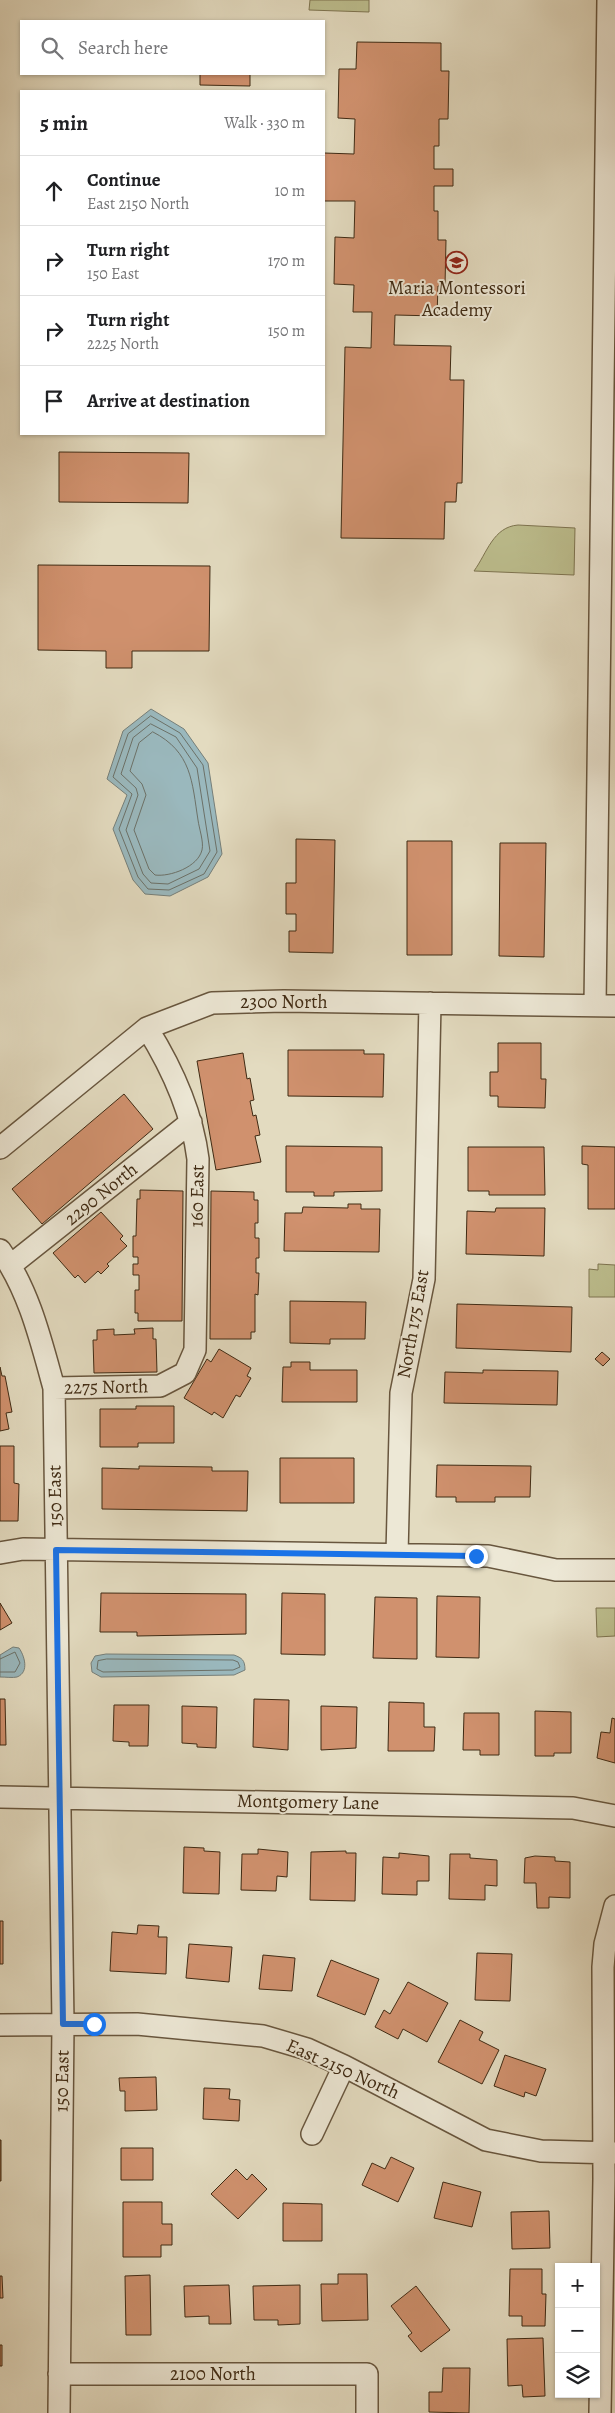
<!DOCTYPE html>
<meta charset="utf-8">
<style>
body{margin:0;font-family:Alegreya,serif;background:#f6f6f6;color:#202124}
.controls{position:absolute;right:15px;bottom:15px;display:grid;overflow:hidden;border-radius:0px;box-shadow:0 1px 4px #0004}
.controls button{width:45px;height:45px;display:grid;place-items:center;padding:0;border:0;border-bottom:1px solid #e0e0e0;background:#fff;color:#202124;font:25px sans-serif}
.stop{position:absolute;width:15px;height:15px;margin:-11px;border:4px solid #1a73e8;border-radius:50%;background:#fff}
.stop.end{background:#1a73e8;border-color:#fff;box-shadow:0 1px 5px #0008}
.list{margin:0;padding:0;list-style:none}
h2{display:flex;justify-content:space-between;align-items:center;height:65px;margin:0;padding:0 20px;font-size:21px}
h2 small{font-size:16px;font-weight:400;color:#757577}
.list li{display:grid;grid-template-columns:32px 1fr auto;gap:15px;align-items:center;box-sizing:border-box;height:70px;padding:0 20px;border-top:1px solid #e0e0e0}
.list b{display:block;font-size:19px;white-space:nowrap}
.list p{margin:0;font-size:16px;white-space:nowrap;color:#757577}
.list em{font-size:16px;font-style:normal;color:#757577}
.icon{flex:none;width:28px;height:28px;fill:none;stroke:currentColor;stroke-width:2;stroke-linecap:round;stroke-linejoin:round}
.map{position:relative;flex:none;width:615px;height:2413px;overflow:hidden}
.search{position:absolute;background:#fff;box-shadow:0 1px 4px #0004;left:20px;top:20px;width:305px;height:55px;display:flex;align-items:center;gap:12px;box-sizing:border-box;padding:0 18px;border-radius:0px;color:#757577;font-size:19px}
.panel{position:absolute;background:#fff;box-shadow:0 1px 4px #0004;left:20px;top:90px;width:305px;height:345px;border-radius:0px}
.map>svg:first-child{display:block}
.green{fill:#bcbd8d;stroke:#7e7450}
.water{fill:#9ab8bd;stroke:#767f79}
.lines{fill:none;stroke-linecap:round;stroke-linejoin:round}
.shore{stroke:#6c7168;stroke-width:1}
.building{fill:#d0916e;stroke:#3f2a13}
.minor-casing{stroke:#68563e;stroke-width:24}
.minor{stroke:#ede8d6;stroke-width:21}
.route{stroke:#1a73e8;stroke-width:6}
.labels{text-anchor:middle;dominant-baseline:central;stroke-width:4;stroke-linejoin:round;paint-order:stroke}
.poi-label{font-size:19px;fill:#3f2a13;stroke:#ede8d6}
.street-label{font-size:19px;fill:#3f2a13;stroke:#ede8d6}
</style>
<div class="map">
<svg width="615" height="2413" viewBox="0 0 615 2413">
<rect width="100%" height="100%" fill="#e3dbc0"/>
<filter id="stains"><feTurbulence type="fractalNoise" baseFrequency=".004" numOctaves="4"/><feColorMatrix values="0 0 0 0 .2 0 0 0 0 .09 0 0 0 0 .02 0 0 0 .5 -.17"/></filter>
<radialGradient id="worn" r=".72"><stop offset=".6" stop-color="#630" stop-opacity="0"/><stop offset="1" stop-color="#630" stop-opacity=".3"/></radialGradient>
<path class="green" d="M310,0H369V12L309,10Z
M518,525L575,528L574,575L474,571C487,553 493,527 518,525Z
M598,1264L615,1265V1297H589V1269L598,1270Z
M596,1608H615V1636L597,1637Z"/>
<path class="water" d="M151,709L184,729L208,763L222,854L208,877L170,896L145,894L133,880L113,829L127,795L107,779L123,731Z
M13,1647L19,1648C24,1655 30,1672 17,1677C13,1678 5,1677 0,1677V1655Z
M106,1654L234,1655C242,1658 245,1660 245,1670L234,1675L101,1677L92,1672L91,1663L95,1656Z"/>
<g class="lines">
<path class="shore" d="M151,716L180,733L203,765L217,852L204,874L169,890L148,889L138,877L119,829L132,794L113,777L128,734Z
M151,724L176,737L197,768L210,851L199,869L168,884L151,883L143,874L126,830L138,795L136,788L121,774L133,738Z
M153,732C192,752 192,782 198,820C199,828 204,842 202,850C198,867 170,877 155,875L149,869L134,830L146,795L142,784L130,771L139,743Z
M0,1659L15,1652L20,1663L15,1672H0
M107,1659L233,1660L238,1662L240,1667L233,1670L103,1672L97,1669L98,1661Z"/>
</g>
<path class="building" d="M357,42L441,43V71H449L448,119H439V146H434V169H453V186H434V211H438V240H446L445,286H438L437,316L395,315L394,345L451,346L450,380H464L462,483H457L456,502H445L444,539L341,538L345,347L371,348L372,312H353L354,285L334,284L335,237L354,238L355,201H324V153L354,154L355,119L338,118L339,69H356Z
M200,74H250V86L200,85Z
M59,452L189,453L188,503L59,502Z
M38,565L210,566L209,651H132V668H106V651L38,650Z
M296,839L335,840L333,953L289,952V931H296V914H286V883H296Z
M407,841H452V955H407Z
M500,843H546L544,957L499,956Z
M498,1043H541V1079H546L545,1108L498,1107V1096H490V1072H498Z
M288,1050H364V1054H384L383,1097L288,1096Z
M243,1053L247,1079L250,1078L254,1100L250,1101L253,1116L256,1115L260,1135L255,1136L261,1162L216,1170L197,1061Z
M124,1094L153,1129L42,1224L12,1189Z
M286,1146L382,1147V1191L334,1192V1196H314V1192H286Z
M582,1146L615,1147V1209H588V1165L582,1164Z
M468,1147H544L545,1195H489V1191H468Z
M140,1190L183,1191L182,1321H138V1313H135V1290H139V1275H133V1264H138V1257H133V1236H136L137,1199H140Z
M211,1191L254,1192V1200H258V1223H255V1238H259V1258H256V1273H259L258,1295L255,1294V1332H251V1339H210Z
M348,1204H361V1209H380L379,1252L284,1251L285,1213H302L303,1207L348,1208Z
M496,1208H545L544,1256L466,1254L467,1211L495,1212Z
M101,1212L123,1236L120,1239L127,1246L107,1264L109,1266L101,1274L98,1271L85,1283L78,1275L75,1278L53,1253Z
M290,1301L366,1302L365,1339H330V1344L290,1343Z
M457,1304L572,1307L571,1352L456,1348Z
M153,1328V1339H156L157,1372L94,1373L93,1340H97V1330L114,1329V1335L135,1334L134,1329Z
M219,1349L251,1368L247,1376L251,1378L240,1397L236,1395L223,1418L214,1412L212,1415L184,1398L207,1359L211,1362Z
M602,1352L610,1359L603,1366L595,1359Z
M291,1362H310V1370H357V1402H282L283,1367H291Z
M0,1367L2,1376H5L12,1412L6,1413L9,1429L0,1431Z
M483,1370L558,1371L557,1405L444,1403L445,1372L483,1373Z
M136,1406H174V1443H138V1447H100V1409H136Z
M0,1446H14V1483L19,1484L18,1521H0Z
M280,1458H354V1503H280Z
M437,1465L531,1466L530,1497H495V1502H456V1497H436Z
M139,1466L212,1467V1471H248L247,1511L102,1509V1468L139,1469Z
M101,1593L246,1594V1634L137,1636V1632H100Z
M282,1593L325,1594V1655L281,1654Z
M437,1596L480,1597L479,1658L436,1657Z
M375,1597L417,1598V1659L373,1658Z
M0,1603L12,1623L0,1630Z
M0,1699H5L6,1745H0Z
M254,1699L289,1700L288,1750L253,1747Z
M389,1702L424,1703V1727H435L434,1751H388Z
M114,1705H149L148,1746H129V1742L113,1741Z
M182,1706L217,1707L216,1748L197,1747V1744L182,1743Z
M321,1706L357,1707L356,1748L321,1750Z
M535,1711L571,1712V1753H554V1756H535Z
M464,1713H499V1755H480V1750H463Z
M612,1718L615,1719V1763L597,1758L601,1732L610,1733Z
M184,1847L204,1848V1851L220,1852L219,1894L183,1893Z
M258,1849L288,1852L287,1877L277,1876L276,1891L241,1890L242,1854H258Z
M346,1851V1853H356L355,1901L310,1900L311,1852Z
M399,1853L429,1856V1881H417V1895L382,1894L383,1857L399,1858Z
M450,1854H470V1858L497,1860V1886L485,1885V1900L449,1899Z
M535,1856L555,1857V1861L570,1862V1898L549,1897V1908H537L536,1883H524L525,1858Z
M0,1921H3V1964H0Z
M138,1925L159,1926L158,1937H167L166,1974L110,1971L112,1932L137,1934Z
M189,1944L232,1947L229,1982L186,1978Z
M477,1953L512,1954L510,2001L475,2000Z
M263,1955L295,1958L292,1991L259,1989Z
M331,1960L379,1979L365,2015L317,1996Z
M408,1982L448,2003L427,2042L403,2029L398,2039L375,2027L384,2010L390,2014Z
M460,2020L483,2032L479,2040L499,2050L482,2084L438,2062Z
M505,2055L546,2069L536,2096L525,2092L524,2097L494,2086Z
M156,2077L157,2110L125,2111V2091H120L119,2078Z
M204,2088L230,2089L229,2099L240,2100L239,2121L203,2119Z
M0,2140H1V2181H0Z
M121,2148H153V2180H121Z
M391,2157L414,2168L398,2202L362,2185L372,2163L385,2169Z
M236,2169L247,2180L252,2174L267,2189L238,2219L211,2194Z
M443,2182L481,2192L472,2227L434,2218Z
M123,2202H162V2224H172V2245H161V2257H123Z
M283,2203L322,2204V2241H283Z
M549,2211L550,2248L512,2249L511,2212Z
M510,2269H542V2294H546L545,2326H522V2316H509Z
M338,2274H367L368,2320L322,2321L321,2284H338Z
M150,2275L151,2335H126L125,2276Z
M0,2276H2L3,2298H0Z
M229,2285L231,2324H209V2316L185,2317L184,2286Z
M300,2285V2324L278,2325V2320H254L253,2286Z
M416,2286L450,2330L421,2352L408,2336L412,2333L391,2306Z
M543,2338L545,2396L523,2397L522,2385L508,2386L507,2339Z
M0,2345H2V2366H0Z
M443,2368H470L469,2413L429,2412V2392H442Z"/>
<g class="lines">
<defs>
<path id="minor" d="M595,1005L608,0
M0,1148L147,1028L212,1003L284,1001L615,1006
M0,1250C29,1290 41,1341 54,1388L63,2024L59,2413
M11,1265L191,1122
M54,1388L160,1386L185,1373L195,1350L198,1159C192,1111 172,1068 147,1028
M0,1553L23,1549L488,1556L556,1570H615
M397,1554L401,1393L424,1279L430,1003
M0,1797L573,1808L615,1816
M0,2025L137,2024L263,2036L307,2049L344,2066L486,2140L541,2151L615,2153
M312,2134L344,2066
M59,2374H367V2413
M600,2413L604,2179L603,1967L605,1944L615,1906"/>
</defs>
<use href="#minor" class="minor-casing"/>
<use href="#minor" class="minor"/>
</g>
<g class="lines">
<path class="route" d="M94,2024H63L56,1550L476,1556"/>
</g>
<defs>
<symbol id="school-ring" viewBox="-11 -11 22 22"><circle r="9.5" fill="#ede8d6" stroke="#8f2418" stroke-width="1.5"/><path d="M0-5L7-2L0 1L-7-2ZM-4 1L0 2.5L4 1V4Q0 6-4 4Z" fill="#8f2418"/></symbol>
</defs>
<g fill-rule="evenodd">
<use href="#school-ring" x="444" y="250" width="25" height="25"/>
</g>
<g class="labels">
<g class="poi-label">
<text x="457" y="288">Maria Montessori<tspan x="457" dy="22">Academy</tspan></text>
</g>
<g class="street-label">
<text x="284" y="1002">2300 North</text>
<text transform="translate(101 1194) rotate(-39)">2290 North</text>
<text transform="translate(197 1196) rotate(-89)">160 East</text>
<text transform="translate(413 1324) rotate(-80)">North 175 East</text>
<text transform="translate(106 1387) rotate(-1)">2275 North</text>
<text transform="translate(55 1496) rotate(-91)">150 East</text>
<text transform="translate(308 1802) rotate(1)">Montgomery Lane</text>
<text transform="translate(343 2069) rotate(24)">East 2150 North</text>
<text transform="translate(62 2081) rotate(-89)">150 East</text>
<text x="213" y="2374">2100 North</text>
</g>
</g>
<rect width="100%" height="100%" filter="url(#stains)"/>
<rect width="100%" height="100%" fill="url(#worn)"/>
</svg>
<div class="controls">
<button>+</button>
<button>−</button>
<button><svg class="icon" aria-label="layers" viewBox="0 0 24 24"><path d="M12 4l9 5-9 5-9-5zM3 14l9 5 9-5"/></svg></button>
</div>
<div class="stop" style="left:94px;top:2024px"></div>
<div class="stop end" style="left:476px;top:1556px"></div>
<div class="search"><svg class="icon" aria-label="search" viewBox="0 0 24 24"><circle cx="10" cy="10" r="6"/><path d="M15 15l6 6"/></svg>Search here</div>
<section class="panel">
<h2>5 min<small>Walk · 330 m</small></h2>
<ul class="list">
<li><svg class="icon" aria-label="ahead" viewBox="0 0 24 24"><path d="M12 20V5M6 11l6-6 6 6"/></svg><div><b>Continue</b><p>East 2150 North</p></div><em>10 m</em></li>
<li><svg class="icon" aria-label="right" viewBox="0 0 24 24"><path d="M7 20v-9h11M14 6l5 5-5 5"/></svg><div><b>Turn right</b><p>150 East</p></div><em>170 m</em></li>
<li><svg class="icon" aria-label="right" viewBox="0 0 24 24"><path d="M7 20v-9h11M14 6l5 5-5 5"/></svg><div><b>Turn right</b><p>2225 North</p></div><em>150 m</em></li>
<li><svg class="icon" aria-label="arrive" viewBox="0 0 24 24"><path d="M6 21V4h12l-3 4 3 4H6"/></svg><div><b>Arrive at destination</b></div></li>
</ul>
</section>
</div>
